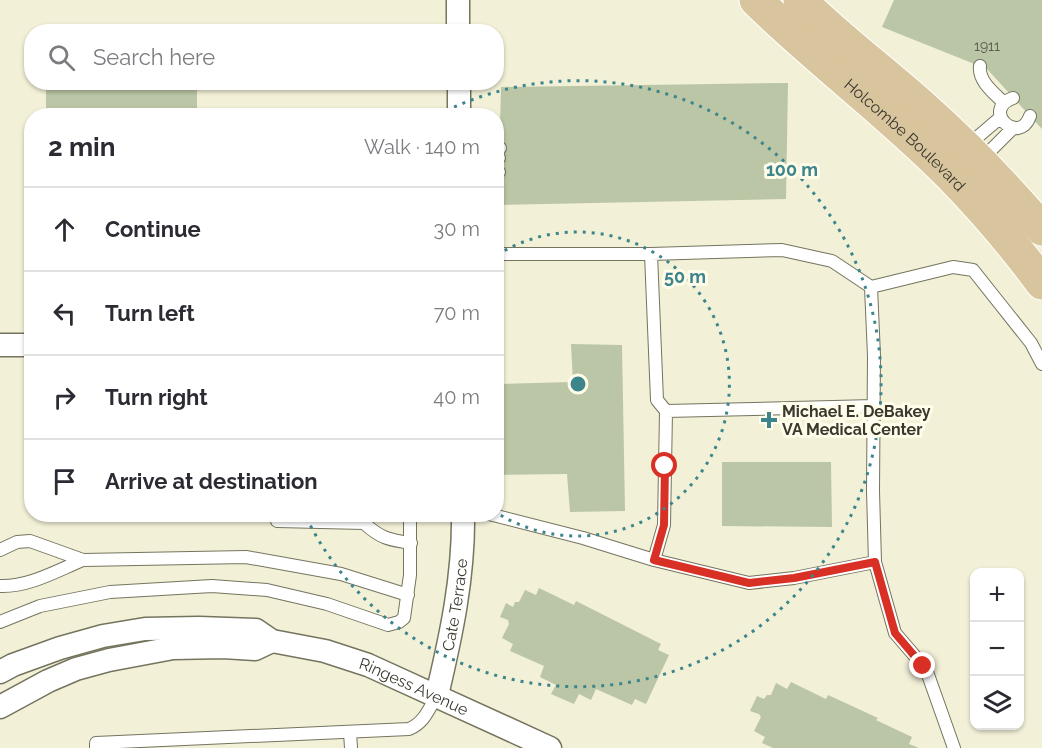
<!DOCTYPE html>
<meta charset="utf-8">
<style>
body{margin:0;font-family:Raleway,sans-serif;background:#f7f7f7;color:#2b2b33}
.controls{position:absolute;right:18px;bottom:18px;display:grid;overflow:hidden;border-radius:12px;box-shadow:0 2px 4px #0004}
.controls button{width:54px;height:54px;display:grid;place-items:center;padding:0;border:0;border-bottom:2px solid #e1e1e2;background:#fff;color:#2b2b33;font:30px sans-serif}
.stop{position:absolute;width:18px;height:18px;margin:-14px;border:4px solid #d93025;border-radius:50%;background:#fff}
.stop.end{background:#d93025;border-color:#fff;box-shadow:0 2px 6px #0008}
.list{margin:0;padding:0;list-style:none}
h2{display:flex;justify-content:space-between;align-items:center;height:78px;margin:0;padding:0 24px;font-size:26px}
h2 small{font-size:20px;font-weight:400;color:#7c7c81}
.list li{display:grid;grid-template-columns:39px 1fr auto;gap:18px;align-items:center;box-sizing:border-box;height:84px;padding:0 24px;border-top:2px solid #e1e1e2}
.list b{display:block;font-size:22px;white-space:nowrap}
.list em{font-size:20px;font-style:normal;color:#7c7c81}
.icon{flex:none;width:33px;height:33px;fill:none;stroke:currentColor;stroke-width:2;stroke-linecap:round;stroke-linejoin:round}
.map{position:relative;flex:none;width:1042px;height:748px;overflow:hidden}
.search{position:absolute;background:#fff;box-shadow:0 2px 4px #0004;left:24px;top:24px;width:480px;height:66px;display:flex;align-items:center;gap:15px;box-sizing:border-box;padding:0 21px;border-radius:24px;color:#7c7c81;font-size:22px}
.panel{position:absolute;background:#fff;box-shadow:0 2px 4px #0004;left:24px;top:108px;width:480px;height:414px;border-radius:24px}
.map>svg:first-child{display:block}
.building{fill:#bac6a5}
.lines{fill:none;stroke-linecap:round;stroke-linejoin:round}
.lane-casing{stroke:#75745e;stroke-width:14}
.street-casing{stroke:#75745e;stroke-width:25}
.primary-casing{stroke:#fff;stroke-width:35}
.lane{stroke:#fff;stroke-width:12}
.street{stroke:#fff;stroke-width:22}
.primary{stroke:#d9c59d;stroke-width:33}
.route{stroke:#d93025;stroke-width:8}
.ring{fill:none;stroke:#3d858c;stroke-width:3;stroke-dasharray:3 6}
.poi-dot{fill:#3d858c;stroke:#fffde9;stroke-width:2}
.labels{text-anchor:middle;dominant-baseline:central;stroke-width:6;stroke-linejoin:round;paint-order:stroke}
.number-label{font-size:14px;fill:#5a5c4c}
.street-label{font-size:16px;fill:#3a392f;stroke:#fffde9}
.poi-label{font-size:16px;font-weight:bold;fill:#3a392f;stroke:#fffde9;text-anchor:start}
.centre{fill:#3d858c;stroke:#fffde9;stroke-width:3}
.ring-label{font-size:18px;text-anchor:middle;font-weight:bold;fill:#3d858c;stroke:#fffde9;stroke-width:6;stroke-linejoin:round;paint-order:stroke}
</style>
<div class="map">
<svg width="1042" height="748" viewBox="0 0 1042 748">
<rect width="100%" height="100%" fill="#f2f0d7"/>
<path class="building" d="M894,0H1042V129L987,69L882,27Z
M46,82H197V116H159V113L46,114Z
M788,83L786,199L498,205L501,87Z
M571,344L622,345L625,511L570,512L567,474L496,475V384L573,382Z
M722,462H831L832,527L722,526Z
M539,588L574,605L576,601L661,644L658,650L669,655L646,704L635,699L632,705L596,689L591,700L579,694L574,704L551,694L556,685L540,677L544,666L510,651L513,644L502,638L509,624L508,620L500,617L506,603L513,607L515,602H519L525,590L536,595Z
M791,682L826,699L828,695L878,718L876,720L912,737L909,744L919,748H773L762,743L765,737L754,731L761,717L759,714L750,711L757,696L764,699L767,695H771L776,683L787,689Z"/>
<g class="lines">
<defs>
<path id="lane" d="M980,66C978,81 994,93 1004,103
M1013,98C980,110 1019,147 1030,116
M967,146L1001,117
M496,148H500
M496,158H499
M980,161L1013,128
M496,173L499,172
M496,254H651L782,250L832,261L871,287
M651,254L657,400L666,411L664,525L654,560
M666,411L874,406
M489,514L583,538L654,560L749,583L794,578L875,562
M365,516L364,523C380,538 389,540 411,543
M277,521L364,523
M0,550L17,542L30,541L83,560L246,557L341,574L408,595
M0,586C29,587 56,571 83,560
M0,622L40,606L110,592L212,586L267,590L327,604L388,625L399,622L404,618L410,575V514
M350,732L351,748
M96,748V743L409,729C424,723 429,709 437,695
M954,748L926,669L895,633L875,562L873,491L874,356L871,287L953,267L973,270L1031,343L1042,364"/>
<g id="street">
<path d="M458,0V32"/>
<path d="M459,82V116"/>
<path d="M0,345H32"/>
<path id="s1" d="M0,672L13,665L60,648L103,636L145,629L199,628L256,630L272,641L325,651L368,665L550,748"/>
<path id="s2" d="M437,695C451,636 464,576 463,514"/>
<path d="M0,707L48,681L76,669L109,660L173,648L223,647L255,649L272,641"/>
</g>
<g id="primary">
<path id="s3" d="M756,0C818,61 889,113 950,175C983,209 1014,245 1042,283"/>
<path d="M800,0C839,39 883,71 924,108C967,146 1005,186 1042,229"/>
</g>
</defs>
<use href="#lane" class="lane-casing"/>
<use href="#street" class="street-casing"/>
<use href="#primary" class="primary-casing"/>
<use href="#lane" class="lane"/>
<use href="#street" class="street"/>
<use href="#primary" class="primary"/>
</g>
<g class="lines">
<path class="route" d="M665,466L664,525L654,560L749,583L794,578L875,562L895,633L923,666"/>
</g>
<g class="ring">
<path d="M497 255A152 152 0 1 1 497 513"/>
<path d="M438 115A303 303 0 1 1 306 517"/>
</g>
<path class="poi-dot" d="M766 411h6v6h6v6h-6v6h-6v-6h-6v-6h6z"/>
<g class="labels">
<g class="number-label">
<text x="987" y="46">1911</text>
</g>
<g class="street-label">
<text stroke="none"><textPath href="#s3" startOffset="201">Holcombe Boulevard</textPath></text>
<text stroke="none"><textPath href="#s2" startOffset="92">Cate Terrace</textPath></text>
<text stroke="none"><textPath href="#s1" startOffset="432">Ringess Avenue</textPath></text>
</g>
<g class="poi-label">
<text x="782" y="411">Michael E. DeBakey<tspan x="782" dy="18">VA Medical Center</tspan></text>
</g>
</g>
<circle cx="578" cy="384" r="9" class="centre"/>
<g class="ring-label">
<text x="792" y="176">100 m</text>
<text x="685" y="283">50 m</text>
</g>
</svg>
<div class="controls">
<button>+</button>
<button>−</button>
<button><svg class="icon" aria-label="layers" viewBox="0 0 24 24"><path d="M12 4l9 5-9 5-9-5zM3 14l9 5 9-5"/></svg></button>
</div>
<div class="stop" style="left:665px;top:466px"></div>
<div class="stop end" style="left:923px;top:666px"></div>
<div class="search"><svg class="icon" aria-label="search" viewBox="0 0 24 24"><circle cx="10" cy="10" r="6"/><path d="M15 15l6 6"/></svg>Search here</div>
<section class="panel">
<h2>2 min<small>Walk · 140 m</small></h2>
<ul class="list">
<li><svg class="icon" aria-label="ahead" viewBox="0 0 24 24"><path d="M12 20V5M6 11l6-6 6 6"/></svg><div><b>Continue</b></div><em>30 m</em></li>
<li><svg class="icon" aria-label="left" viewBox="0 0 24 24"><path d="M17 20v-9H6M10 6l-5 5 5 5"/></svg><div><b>Turn left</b></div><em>70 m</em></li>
<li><svg class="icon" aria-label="right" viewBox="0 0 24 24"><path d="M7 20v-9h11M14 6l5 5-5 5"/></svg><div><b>Turn right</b></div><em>40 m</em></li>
<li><svg class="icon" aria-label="arrive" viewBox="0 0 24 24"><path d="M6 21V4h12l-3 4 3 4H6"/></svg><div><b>Arrive at destination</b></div></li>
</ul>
</section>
</div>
